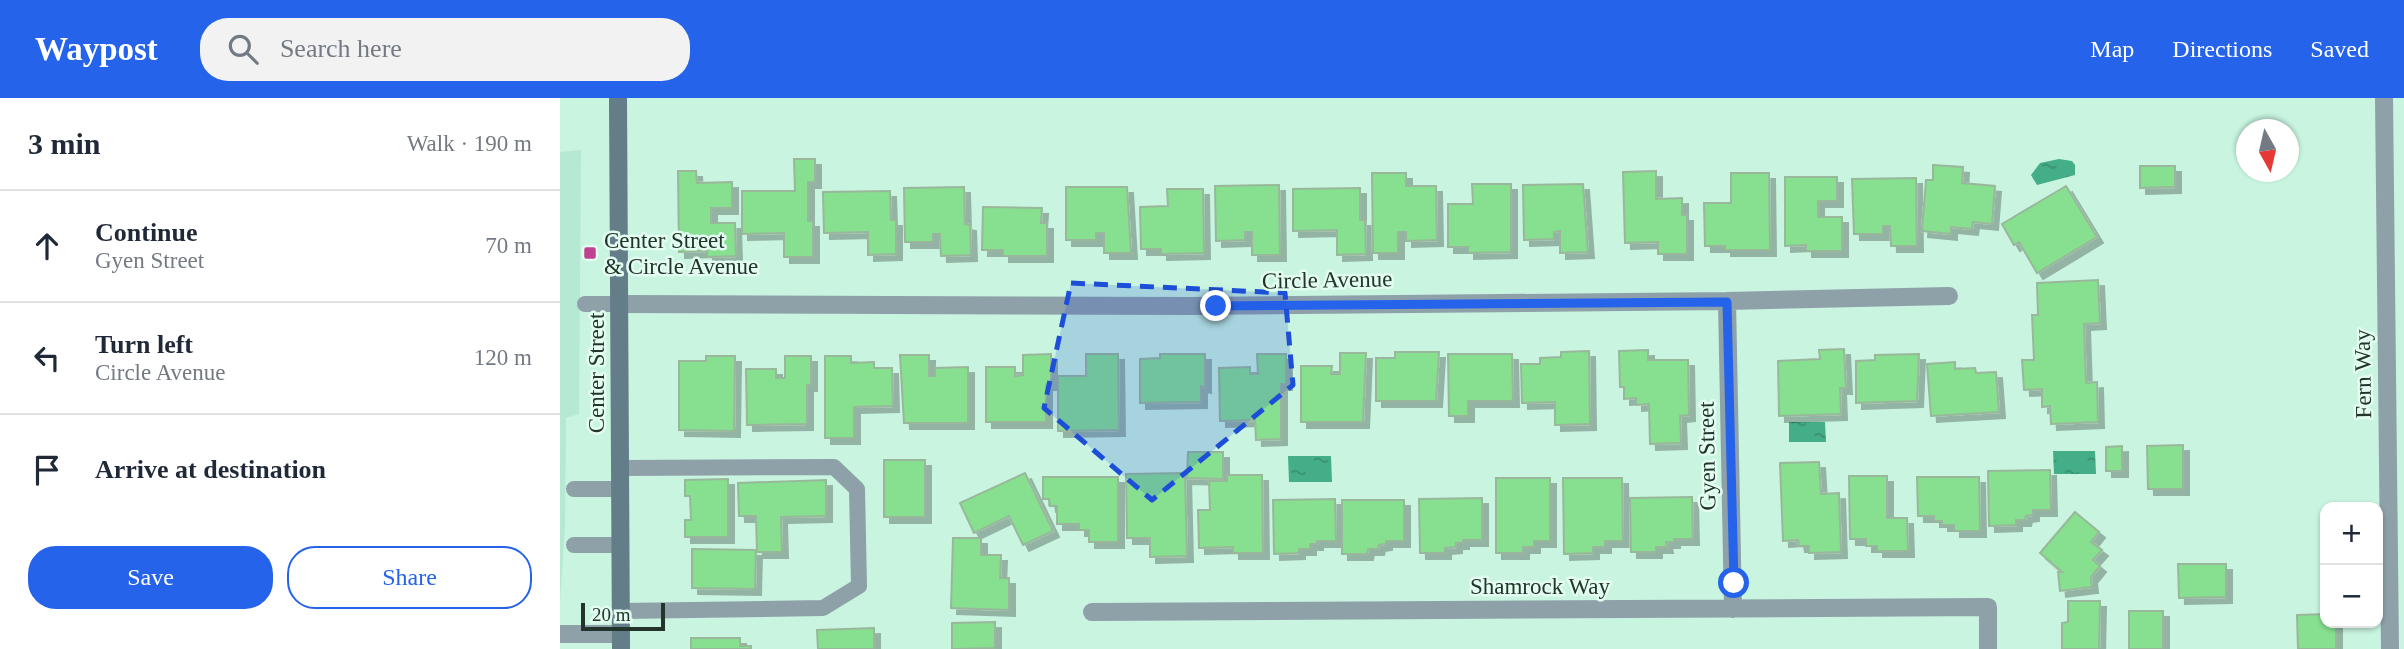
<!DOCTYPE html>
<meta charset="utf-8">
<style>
body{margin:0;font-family:"Times New Roman",serif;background:#f2f2f3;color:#1f2937}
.controls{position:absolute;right:21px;bottom:21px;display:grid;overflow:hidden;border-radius:14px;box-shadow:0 2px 5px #0004}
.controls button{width:63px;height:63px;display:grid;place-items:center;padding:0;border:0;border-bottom:2px solid #e0e1e3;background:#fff;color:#1f2937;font:35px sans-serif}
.compass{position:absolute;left:1676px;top:21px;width:63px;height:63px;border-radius:50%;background:#fff;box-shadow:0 2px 5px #0004;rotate:172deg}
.scale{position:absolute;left:21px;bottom:18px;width:84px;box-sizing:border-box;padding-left:7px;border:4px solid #22342c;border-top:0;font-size:19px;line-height:24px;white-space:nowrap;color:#22342c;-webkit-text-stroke:5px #e3fdf1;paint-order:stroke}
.stop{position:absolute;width:21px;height:21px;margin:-16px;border:5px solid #2563eb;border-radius:50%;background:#fff}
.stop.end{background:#2563eb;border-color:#fff;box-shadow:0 2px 7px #0008}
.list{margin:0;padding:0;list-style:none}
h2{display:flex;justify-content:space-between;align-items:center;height:91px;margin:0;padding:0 28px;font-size:30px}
h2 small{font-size:23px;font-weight:400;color:#747a83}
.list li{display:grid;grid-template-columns:46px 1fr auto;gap:21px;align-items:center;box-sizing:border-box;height:112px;padding:0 28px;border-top:2px solid #e0e1e3}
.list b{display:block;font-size:26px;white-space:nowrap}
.list p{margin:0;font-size:23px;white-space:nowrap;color:#747a83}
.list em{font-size:23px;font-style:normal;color:#747a83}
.actions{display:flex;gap:14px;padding:21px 28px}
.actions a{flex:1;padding:16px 0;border:2px solid #2563eb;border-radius:28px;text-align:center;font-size:24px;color:#2563eb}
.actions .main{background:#2563eb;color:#fff}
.icon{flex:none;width:38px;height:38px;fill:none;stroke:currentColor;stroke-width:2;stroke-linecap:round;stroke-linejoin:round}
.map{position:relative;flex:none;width:1844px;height:551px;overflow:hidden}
header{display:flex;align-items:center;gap:42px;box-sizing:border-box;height:98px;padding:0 35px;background:#2563eb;color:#fff}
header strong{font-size:33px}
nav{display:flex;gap:38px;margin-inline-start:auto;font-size:24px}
.search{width:490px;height:63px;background:#f2f2f3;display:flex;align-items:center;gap:18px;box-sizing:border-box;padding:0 24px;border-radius:28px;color:#747a83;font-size:26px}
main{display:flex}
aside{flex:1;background:#fff}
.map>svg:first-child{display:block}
.built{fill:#b5e9d3}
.water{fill:url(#water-ripples)}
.building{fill:#86e08f;stroke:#99b89b;stroke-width:2;filter:url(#shadow)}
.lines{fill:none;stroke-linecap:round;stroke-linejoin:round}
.lane{stroke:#8ea0a8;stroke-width:16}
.street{stroke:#8ea0a8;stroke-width:18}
.secondary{stroke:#637d89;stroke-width:18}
.route{stroke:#2563eb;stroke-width:9}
.marked{fill:#1d4ed8;fill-opacity:0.2;stroke:#1d4ed8;stroke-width:5;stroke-dasharray:14 9;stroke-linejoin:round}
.poi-dot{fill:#c0418f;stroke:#e3fdf1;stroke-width:2.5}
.labels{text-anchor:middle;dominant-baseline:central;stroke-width:5;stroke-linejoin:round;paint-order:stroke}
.poi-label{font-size:23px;fill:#22342c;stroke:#e3fdf1;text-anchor:start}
.street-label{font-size:23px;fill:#22342c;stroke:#e3fdf1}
</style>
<header>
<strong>Waypost</strong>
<div class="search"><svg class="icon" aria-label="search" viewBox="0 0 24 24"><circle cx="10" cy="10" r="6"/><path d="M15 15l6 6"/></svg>Search here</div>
<nav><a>Map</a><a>Directions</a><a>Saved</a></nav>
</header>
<main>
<aside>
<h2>3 min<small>Walk · 190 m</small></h2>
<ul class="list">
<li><svg class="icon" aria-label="ahead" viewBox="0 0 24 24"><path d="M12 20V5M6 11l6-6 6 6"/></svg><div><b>Continue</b><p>Gyen Street</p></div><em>70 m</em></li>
<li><svg class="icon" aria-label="left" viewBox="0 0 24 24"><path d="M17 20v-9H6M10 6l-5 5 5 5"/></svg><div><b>Turn left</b><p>Circle Avenue</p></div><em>120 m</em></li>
<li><svg class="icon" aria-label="arrive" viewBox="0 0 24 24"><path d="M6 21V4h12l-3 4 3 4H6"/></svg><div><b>Arrive at destination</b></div></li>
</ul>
<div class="actions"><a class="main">Save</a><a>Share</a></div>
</aside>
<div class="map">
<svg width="1844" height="551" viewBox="0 0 1844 551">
<defs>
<pattern id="water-ripples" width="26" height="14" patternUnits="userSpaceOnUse" patternTransform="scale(1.75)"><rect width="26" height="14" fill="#44ae89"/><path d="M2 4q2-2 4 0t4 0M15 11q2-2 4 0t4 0" fill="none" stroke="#388e70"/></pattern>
<filter id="shadow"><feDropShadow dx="6" dy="6" stdDeviation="0" flood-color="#0004"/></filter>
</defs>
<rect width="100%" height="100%" fill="#c8f4e0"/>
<path class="built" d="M21,52L19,316L6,320L5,428L0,504V54Z"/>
<path class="water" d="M1499,61L1512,63L1515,67V77L1477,87L1471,77L1480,65Z
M1229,324H1265L1266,344H1229Z
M1493,353H1535L1536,376H1494Z
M728,358H771L772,384H729Z"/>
<path class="building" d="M234,61H255V84H248V123H253V159H224V135L182,136V93H235Z
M1373,67L1403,69L1402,85L1435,88L1432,126L1413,124L1412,131L1391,129V136L1362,133L1366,82H1373Z
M1580,68H1615V89L1580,90Z
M118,73H136L137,85L172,84V110H151V125H175L176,158L147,159V153L119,154Z
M1096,73V101L1122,100V117H1127V156H1098V144L1065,145L1063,74Z
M812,75H846V88H876L877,142L846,143V134H838V155H813Z
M1171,75H1209L1210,152H1165V148H1145L1144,105H1171Z
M1225,79H1277V103H1258V119H1282V153H1246V147L1225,148Z
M1356,80L1357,148H1331L1330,128H1323V136H1294L1292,81Z
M912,86H951V154L908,155V149H888V106H913Z
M1023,86L1028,154L1000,155V133L994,134V141L964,142L963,87Z
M719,87L720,157H692V134H685V142L656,143L655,88Z
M1506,88L1537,139L1477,175L1459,144L1454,147L1442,126Z
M404,89L405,126L410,127L411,157L381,158L380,136H373V144H345L344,90Z
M506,89H567L571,155H544V135H536V142H506Z
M800,90V122H805L806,156L777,157V132L733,133V91Z
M607,91H643L644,155L601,156V151H581L580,109L608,108Z
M330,93L331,122H336V156L308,157V134L264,135L263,94Z
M423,109L482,110L481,125H487V158H443V152H422Z
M1538,182L1540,225L1524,226L1526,285L1537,284L1538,324L1491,326L1490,308L1482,309V291L1464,292L1462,262H1474L1472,217H1478L1477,185Z
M1284,251L1286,290H1280L1281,316L1219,318L1218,263L1260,261L1259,252Z
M1088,252V262H1128L1129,317L1120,318L1121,345L1090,346L1089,306L1076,307V300L1064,301V289H1060L1059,253Z
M1029,253L1030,326L995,327V304L962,305L961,266H980V260L1001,259V254Z
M835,254H879L876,303H816V260H835Z
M780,255H806L803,324H741V268H772L771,276H780Z
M491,256V286H486V324H426V269H455V278L463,277V257Z
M526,256H558L559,332L498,333V278H526Z
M600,256H645V289L641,288V304L580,305V261L600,260Z
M697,256H726V286H721V341L696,342L695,322L660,323L659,270L690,269V276H698Z
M888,256H952L953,303H908V318H889Z
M1359,256L1357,303L1296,305V263L1315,262V257Z
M340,257H369V278H375V270L408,269V325H344Z
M146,258H175L174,333L119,332V263H146Z
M225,258H251V287H247V326L187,327L186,271H216V280H225Z
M265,258H291V265L314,264V270H332L333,308L294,309V340H265Z
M1395,264V271L1415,270L1416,275L1436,274L1439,314L1371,318L1367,266Z
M1623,347V391H1588L1587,348Z
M1562,348V373H1546V349Z
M628,354H663V381L627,380Z
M324,362H365V419H324Z
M1259,364L1261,396L1279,395L1281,454L1249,455V448H1239L1238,442L1223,443L1220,365Z
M1490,372L1491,412H1473V417L1466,418L1465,422H1456V427L1429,428L1428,373Z
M465,375L493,433L463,447L449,418L414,435L400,405Z
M625,375L627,458L590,459V440H567L566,376Z
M667,377H702L703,455H673V449L639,450L638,412H650L649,383H667Z
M1289,378H1327V420H1347L1348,453H1317V448H1306V441H1290Z
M483,379H558V444H529V432H519V426H497V408H490L489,401H483Z
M1357,379H1419L1420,433H1394V427H1382V423H1374V418H1358Z
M936,380H990V443H974V449H963V455H936Z
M1003,380H1062L1063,443H1045V449H1033V455L1004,456Z
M168,381V439H125V422H131L130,398H125V382Z
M266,382V418L221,419L222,454H197L196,418H179L178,385Z
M1132,399L1133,441H1114V444H1106L1107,449H1096V454H1071L1070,400Z
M922,400V442H903V445H896V449L885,450V455H860L859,401Z
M775,401L776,443H757V446H750V451H739V455L714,456L713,402Z
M782,402H844V443H826V446L819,447L818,451H808L807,456H782Z
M1515,414L1539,434L1531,444L1542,452L1533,462L1540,468L1531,479L1532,489L1500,493L1498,474H1502L1480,455Z
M393,440H421V457H441L440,480H449V512L391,510Z
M132,451L196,452L195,491L132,490Z
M1618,466H1666V499L1619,500Z
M1508,503H1540L1539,551H1502V525L1508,524Z
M1569,513H1603V551H1569Z
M1765,516V525H1776V551H1738L1737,517Z
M435,524V550L392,551V525Z
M314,530V551H258L257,532Z
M131,540H180V548H191V551H131Z"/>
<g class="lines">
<path class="lane" d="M25,206H60
M60,370L274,369L297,391L299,488L263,510L61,513
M14,391H60
M14,447H61"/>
<path class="street" d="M1824,0L1830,551
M1167,203L1173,511
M60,206L631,208L1167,203L1389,198
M532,514L1428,509V551
M0,536H61"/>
<path class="secondary" d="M58,0L61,551"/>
</g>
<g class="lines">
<path class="route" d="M656,208L1167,204L1174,485"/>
</g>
<path class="marked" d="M511,185L725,195L733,287L592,402L484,310Z"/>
<rect class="poi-dot" x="23" y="148" width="14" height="14" rx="3.5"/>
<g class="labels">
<g class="poi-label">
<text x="44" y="142">Center Street<tspan x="44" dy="26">&amp; Circle Avenue</tspan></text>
</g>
<g class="street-label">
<text transform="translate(767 182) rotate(-1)">Circle Avenue</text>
<text transform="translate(36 275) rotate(-90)">Center Street</text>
<text transform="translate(1803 276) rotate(-91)">Fern Way</text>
<text transform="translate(1147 358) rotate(-91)">Gyen Street</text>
<text x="980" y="488">Shamrock Way</text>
</g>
</g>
</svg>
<div class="controls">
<button>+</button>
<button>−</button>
</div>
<svg class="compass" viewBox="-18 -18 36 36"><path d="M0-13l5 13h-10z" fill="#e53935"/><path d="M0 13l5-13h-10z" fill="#747a83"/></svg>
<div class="scale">20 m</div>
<div class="stop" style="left:1174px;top:485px"></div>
<div class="stop end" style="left:656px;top:208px"></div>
</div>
</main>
